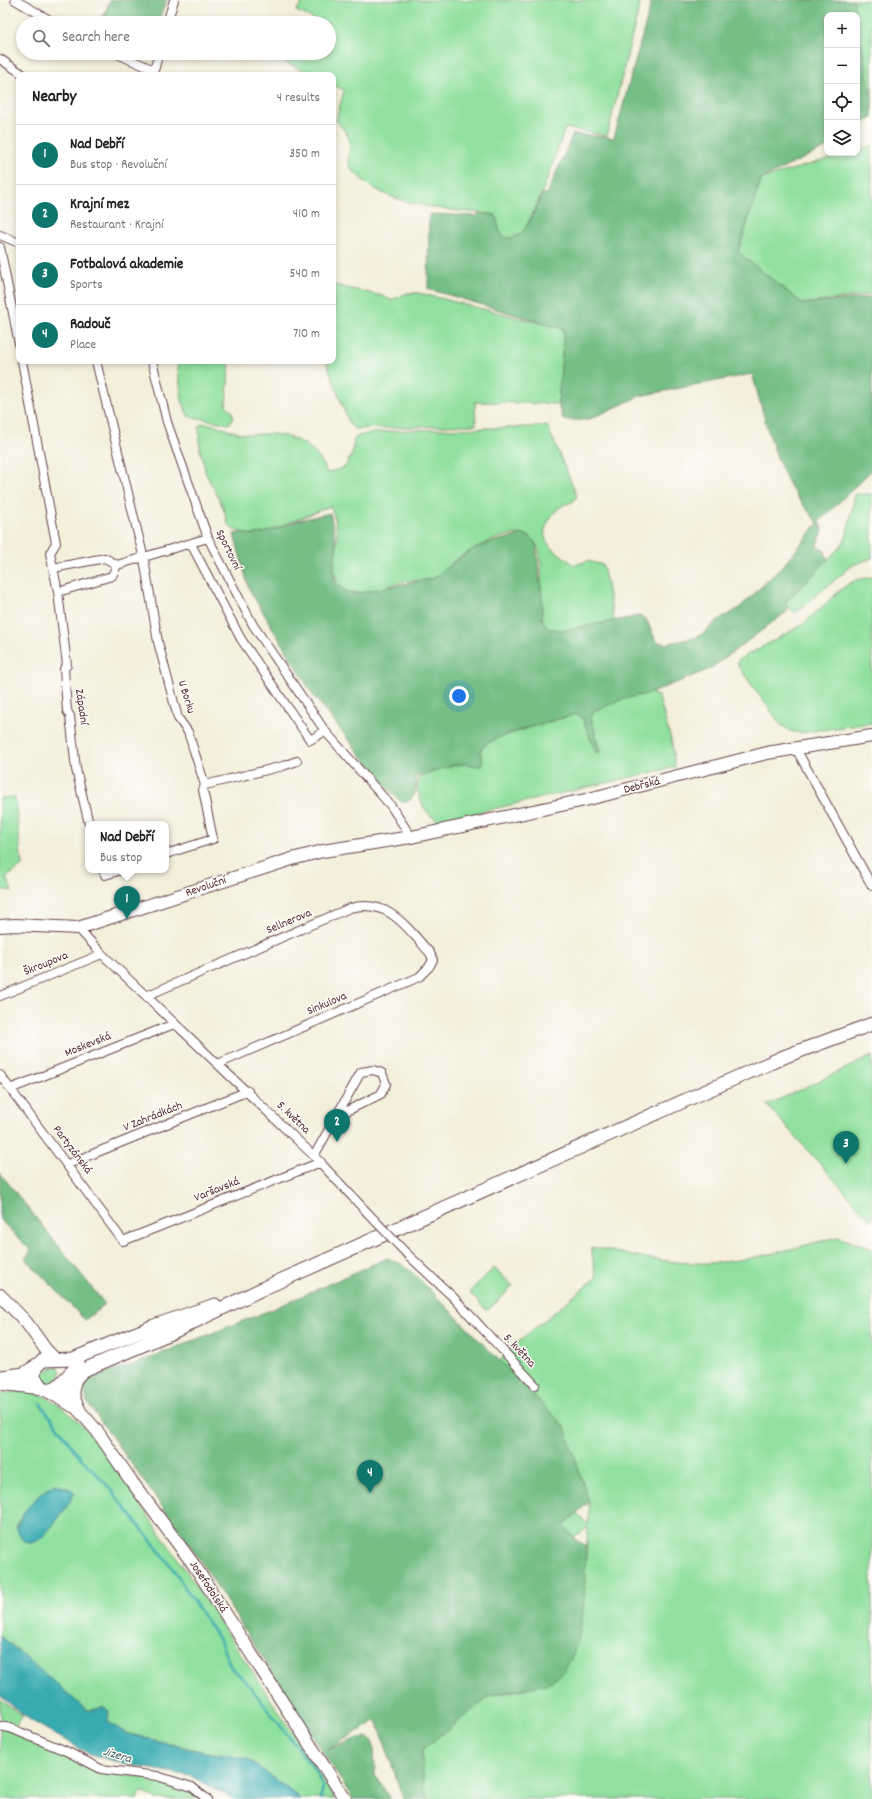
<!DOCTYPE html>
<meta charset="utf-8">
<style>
body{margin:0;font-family:Dekko,sans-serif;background:#f6f6f6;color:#222}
.controls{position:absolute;right:12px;top:12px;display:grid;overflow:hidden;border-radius:8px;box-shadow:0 2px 6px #0003}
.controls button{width:36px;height:36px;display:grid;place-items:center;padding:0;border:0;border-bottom:1px solid #e0e0e0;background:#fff;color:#222;font:20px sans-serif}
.you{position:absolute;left:459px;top:696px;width:14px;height:14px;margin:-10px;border:3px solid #fff;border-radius:50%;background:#1a73e8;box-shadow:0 0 0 6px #1a73e833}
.badge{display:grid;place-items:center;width:26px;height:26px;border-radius:50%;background:#0f766e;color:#fff;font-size:13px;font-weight:700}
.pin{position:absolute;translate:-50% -33px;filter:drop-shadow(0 1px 2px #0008)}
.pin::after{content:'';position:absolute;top:21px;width:14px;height:12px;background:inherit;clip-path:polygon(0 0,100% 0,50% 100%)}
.popup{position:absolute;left:85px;top:821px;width:84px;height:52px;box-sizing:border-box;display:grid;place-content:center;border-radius:8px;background:#fff;filter:drop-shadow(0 1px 3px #0005);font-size:13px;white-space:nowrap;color:#767676}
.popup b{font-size:15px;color:#222}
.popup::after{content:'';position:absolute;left:50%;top:100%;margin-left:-8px;border:8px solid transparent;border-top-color:#fff}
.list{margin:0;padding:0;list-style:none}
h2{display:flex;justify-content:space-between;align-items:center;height:52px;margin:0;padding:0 16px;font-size:17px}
h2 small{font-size:13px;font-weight:400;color:#767676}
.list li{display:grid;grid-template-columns:26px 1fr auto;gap:12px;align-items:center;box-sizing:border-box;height:60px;padding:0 16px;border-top:1px solid #e0e0e0}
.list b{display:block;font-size:15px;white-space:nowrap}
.list p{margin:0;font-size:13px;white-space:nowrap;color:#767676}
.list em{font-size:13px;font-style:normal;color:#767676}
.icon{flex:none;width:22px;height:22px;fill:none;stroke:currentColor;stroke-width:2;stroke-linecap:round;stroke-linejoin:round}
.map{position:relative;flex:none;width:872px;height:1799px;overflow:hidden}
.search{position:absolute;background:#fff;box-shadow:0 2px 6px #0003;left:16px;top:16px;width:320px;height:44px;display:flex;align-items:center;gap:10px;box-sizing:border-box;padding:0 14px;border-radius:22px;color:#767676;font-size:15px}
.panel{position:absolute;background:#fff;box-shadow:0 2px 6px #0003;left:16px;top:72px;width:320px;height:292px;border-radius:8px}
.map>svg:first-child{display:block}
.green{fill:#90e09f;stroke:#6d8065}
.forest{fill:#74be86;stroke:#5f6e58}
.water{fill:#39abb1;stroke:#42656e}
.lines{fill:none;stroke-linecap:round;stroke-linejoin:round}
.stream{stroke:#39abb1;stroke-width:2.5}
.minor-casing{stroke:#633e45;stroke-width:10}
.secondary-casing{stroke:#633e45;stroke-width:14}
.primary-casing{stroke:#633e45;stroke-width:15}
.minor{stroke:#fff;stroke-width:8}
.secondary{stroke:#fff;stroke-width:12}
.primary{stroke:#fff;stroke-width:13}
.minor-bridge-casing{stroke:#633e45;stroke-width:10;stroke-linecap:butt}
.minor-bridge{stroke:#fff;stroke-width:8}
.labels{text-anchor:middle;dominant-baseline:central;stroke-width:3;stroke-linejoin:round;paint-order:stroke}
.street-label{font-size:12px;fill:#4a1f2b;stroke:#fdfcf7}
.water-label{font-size:13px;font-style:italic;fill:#425e67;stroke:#fdfcf7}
</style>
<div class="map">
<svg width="872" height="1799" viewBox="0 0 872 1799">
<rect width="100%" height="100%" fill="#fdfcf7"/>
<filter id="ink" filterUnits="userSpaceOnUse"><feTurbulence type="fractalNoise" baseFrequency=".025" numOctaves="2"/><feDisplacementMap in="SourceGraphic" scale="8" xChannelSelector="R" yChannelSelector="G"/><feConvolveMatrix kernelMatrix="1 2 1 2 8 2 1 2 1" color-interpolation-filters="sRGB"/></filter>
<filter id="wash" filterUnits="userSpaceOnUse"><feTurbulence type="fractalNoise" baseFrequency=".012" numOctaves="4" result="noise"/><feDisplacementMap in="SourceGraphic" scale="16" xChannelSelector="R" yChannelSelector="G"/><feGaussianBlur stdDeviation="0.9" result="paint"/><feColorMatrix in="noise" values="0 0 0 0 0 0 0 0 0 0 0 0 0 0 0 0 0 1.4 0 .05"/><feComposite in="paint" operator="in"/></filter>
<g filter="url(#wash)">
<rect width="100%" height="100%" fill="#f3efdb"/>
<path class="green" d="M304,0H641L607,136L565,128C556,155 547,182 535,209C531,216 528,224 524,231C520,235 516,237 510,238C498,239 498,223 496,215C451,209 391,209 357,175C355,172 350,169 349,165C347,159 350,150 350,144C349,135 341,127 336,120L344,90L333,85V75H312L285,62L289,53H329V23H312L314,19L296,11Z
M853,0H872V99Z
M872,146V294L803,304L738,252L761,179L848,153H857V150Z
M334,285L383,296L391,300L408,293H419L564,329L558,404L475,402L476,425L354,429L349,423L326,361H333Z
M177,361H230L226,405L231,410L234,417L229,424L188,416L182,400Z
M201,424C214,422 227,431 240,433C251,436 262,433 274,434C299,437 318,449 327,473L345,467L352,454L354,439C365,425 517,431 547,425L577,496L573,502C562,504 558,508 551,517C533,544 558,550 574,565L588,561L603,565L614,621L565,630L548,629C531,611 553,551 529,537C513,526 469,550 454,561C447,566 441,575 434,578C426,582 417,580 409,581C393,582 353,603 340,586C329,572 337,554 337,539C337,528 335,516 330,506L267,532L252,535L234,530L228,524L223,507L206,474L200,449L199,427Z
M855,494H872V558L853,565L795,613L785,603L841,546L846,538Z
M872,577V723L799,733L790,731L781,725L738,666V660L802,625L845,586L856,580Z
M651,693L658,696L660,701L672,743L675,767L441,821C425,819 411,788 420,775C432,769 450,763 464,764C471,764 476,765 483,764L480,751L487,742L493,739L576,714L582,717L598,753L600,752L591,718L593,712C607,701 633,695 651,693Z
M15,797L22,866L6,878L12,891L0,889V798Z
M872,1056V1222L767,1105Z
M838,1237L872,1249V1799H428L423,1788L422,1749L449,1729L491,1695L512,1692L553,1681L580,1633L588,1527L574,1538L563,1525L577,1513L588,1525L589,1502L536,1397L500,1361L509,1349L596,1278L591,1247C633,1255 678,1267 721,1262C760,1259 800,1246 838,1237Z
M494,1268L513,1286L487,1311L469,1292Z
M58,1366L61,1372L59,1381L45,1384L39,1373Z
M26,1391C55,1395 75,1418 95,1439L187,1572L336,1799H301L248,1759L195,1750L126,1733L108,1722L103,1707L88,1712L0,1635V1393Z
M0,1700L23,1716L12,1731L40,1743L100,1772L154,1778L190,1790L201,1799H156L142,1791L138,1799H0Z"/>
<path class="forest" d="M110,0H167L157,23H101Z
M652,0H853L856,15H827V147L761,179L738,252L803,304L872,297V470L819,522L823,531L817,544L819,548L824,550L828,560L785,602L789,610L710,669L651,693L623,699L594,711L591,718L600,752L596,753L582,717L576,714L570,716C553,721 486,736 480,751L483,764L481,766L463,764L451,766L415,777C417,789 417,797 405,803L400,801L387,788L313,695L249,589L234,534L240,533L252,535L267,532L300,520L330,513C332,524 336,537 336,548C335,569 326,587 354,594L434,578L447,567L473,549L488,543L524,534L532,538L536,544L542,598V619L548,629L565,630L639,616L646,619L656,641L665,644L693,638L703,634L718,620L738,609L783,566L818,523C809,512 799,501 792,489C771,453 764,413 752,374L640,396L592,418L581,420H563L558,404L564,329L428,289L429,214L477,216L479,213L496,215C498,223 498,240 511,238C528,235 535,208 542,194H547L573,134L614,138Z
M857,20L872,99V117L857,128Z
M0,1173L105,1304L85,1320L25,1258L31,1251L0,1220Z
M387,1258L401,1264L413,1273L565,1427L589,1502L563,1525L574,1538L586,1547C584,1585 589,1667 546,1684L491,1695L449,1729L422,1749L423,1788L428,1799H403L377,1720L327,1750L358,1738L369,1737L374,1745L375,1774L390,1799H353L196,1554L87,1402L84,1384L93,1375L129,1366L273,1309Z"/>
<path class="water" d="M55,1484L71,1489L75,1493C69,1504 44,1542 32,1543C23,1545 18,1533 16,1527C24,1509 39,1492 55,1484Z
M0,1635L88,1711L103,1707L109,1711L108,1722L126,1733L195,1750L248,1759L301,1799H235L190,1776L125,1764L87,1753L30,1720L0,1696Z"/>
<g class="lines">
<path class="stream" d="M40,1403L79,1456L108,1486L171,1566L221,1643L231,1668L244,1679L315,1770L323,1787L320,1799"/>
</g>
</g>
<g filter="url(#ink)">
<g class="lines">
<defs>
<path id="minor" d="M15,0L55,23
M167,23L174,0
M115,53L154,70
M0,59L24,75
M153,74L159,53
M0,235L19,243
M0,247L19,344
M22,361L56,543L50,553L58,592L67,665L64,669L67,711L70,716L76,769L89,824
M96,361L144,559L158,642L178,718L188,732L205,785L203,790L213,839L166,854
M152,361L167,422L208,538L253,625L325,731L391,806L411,837
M191,544L241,639L310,740L325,731
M117,565L208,538
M53,568L105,558L117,565
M58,592L112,576L117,565
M795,747L872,886
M205,785L283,766L297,761
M103,870L105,875L121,870
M78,928L102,954L314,1156L363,1208
M0,996L102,954
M146,996L350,908C389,898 407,928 430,953L433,960L429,967L419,977L218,1064
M0,1075L123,1241L321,1162
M10,1089L174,1024
M314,1156L361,1072L373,1070L382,1073L386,1084L381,1094L335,1117
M68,1164L248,1091
M406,1253L454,1298L535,1385
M0,1726L10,1728L66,1751L101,1769L157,1776L192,1787L207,1799"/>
<path id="secondary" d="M0,926L15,925L78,928L292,859L323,851L411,837L585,800L767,753L872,736
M0,1295L26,1322L46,1350L55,1359
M63,1382L64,1389L70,1400L97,1431L132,1482L194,1565L345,1799
M44,1389L73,1406"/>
<path id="primary" d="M79,1367C65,1373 60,1395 42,1388L34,1378L35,1367L43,1360L73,1359L154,1326L215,1305
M2,1377L24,1374L35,1367
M0,1383L42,1388
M79,1410C70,1395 69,1379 86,1369L175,1331L264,1288L740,1076L786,1056L872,1024"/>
</defs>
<use href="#minor" class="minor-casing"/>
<use href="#secondary" class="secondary-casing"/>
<use href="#primary" class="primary-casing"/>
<use href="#minor" class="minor"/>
<use href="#secondary" class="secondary"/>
<use href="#primary" class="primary"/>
<defs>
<path id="minor-bridge" d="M363,1208L406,1253"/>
</defs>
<use href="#minor-bridge" class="minor-bridge-casing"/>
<use href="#minor-bridge" class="minor-bridge"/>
</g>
</g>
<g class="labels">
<g class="street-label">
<text transform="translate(228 550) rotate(64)">Sportovní</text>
<text transform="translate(186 697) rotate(73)">U Borku</text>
<text transform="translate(81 707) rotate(82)">Západní</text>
<text transform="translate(642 786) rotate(-14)">Debřská</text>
<text transform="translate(206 887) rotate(-19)">Revoluční</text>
<text transform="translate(289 922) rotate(-23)">Sellnerova</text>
<text transform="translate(46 964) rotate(-22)">Škroupova</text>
<text transform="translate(327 1004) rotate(-23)">Sinkulova</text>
<text transform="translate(88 1045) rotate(-22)">Moskevská</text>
<text transform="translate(153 1117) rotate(-22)">V Zahrádkách</text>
<text transform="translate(293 1118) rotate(44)">5. května</text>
<text transform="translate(72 1150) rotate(53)">Partyzánská</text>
<text transform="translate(217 1190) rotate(-22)">Varšavská</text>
<text transform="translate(519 1351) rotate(47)">5. května</text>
<text transform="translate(208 1587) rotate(57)">Josefodolská</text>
</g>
<g class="water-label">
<text transform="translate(117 1756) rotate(17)">Jizera</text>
</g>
</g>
</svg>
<div class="controls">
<button>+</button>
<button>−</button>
<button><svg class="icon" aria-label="locate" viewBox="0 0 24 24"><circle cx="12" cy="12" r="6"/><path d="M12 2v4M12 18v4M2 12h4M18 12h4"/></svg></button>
<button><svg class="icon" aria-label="layers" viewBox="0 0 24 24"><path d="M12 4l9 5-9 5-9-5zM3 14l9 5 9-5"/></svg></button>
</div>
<div class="you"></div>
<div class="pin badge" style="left:127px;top:919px">1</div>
<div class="popup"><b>Nad Debří</b>Bus stop</div>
<div class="pin badge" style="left:337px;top:1142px">2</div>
<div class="pin badge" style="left:846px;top:1164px">3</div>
<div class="pin badge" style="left:370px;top:1493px">4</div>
<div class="search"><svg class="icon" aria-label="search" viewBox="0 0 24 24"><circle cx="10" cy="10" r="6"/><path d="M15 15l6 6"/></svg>Search here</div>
<section class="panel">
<h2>Nearby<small>4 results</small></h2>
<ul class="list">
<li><span class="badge">1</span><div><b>Nad Debří</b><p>Bus stop · Revoluční</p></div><em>350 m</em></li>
<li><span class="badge">2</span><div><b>Krajní mez</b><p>Restaurant · Krajní</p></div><em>410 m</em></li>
<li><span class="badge">3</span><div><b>Fotbalová akademie</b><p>Sports</p></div><em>540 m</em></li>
<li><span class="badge">4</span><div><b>Radouč</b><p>Place</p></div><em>710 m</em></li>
</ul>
</section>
</div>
